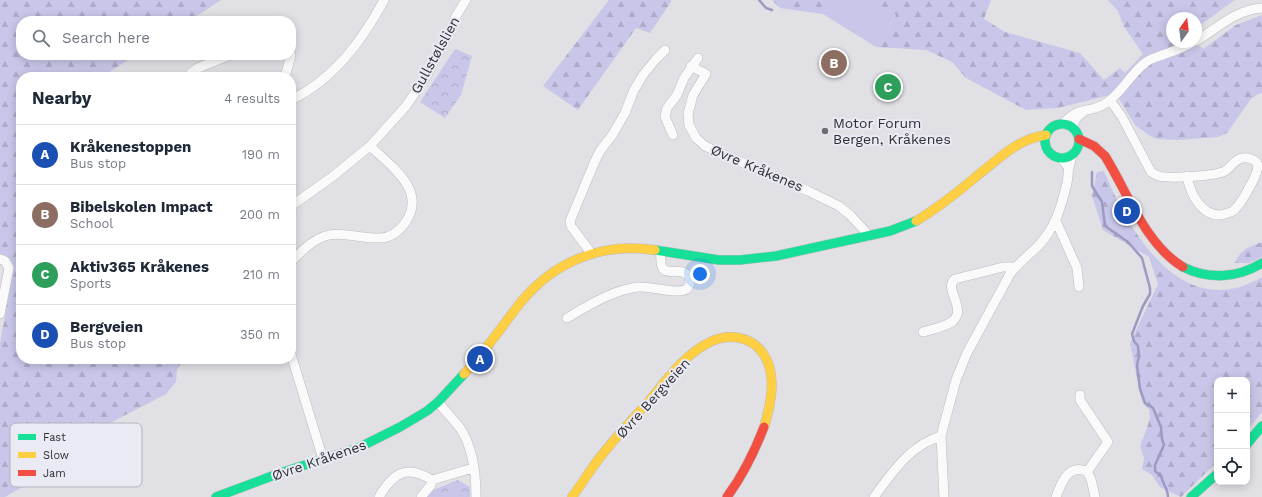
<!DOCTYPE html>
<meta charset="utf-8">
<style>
body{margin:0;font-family:"Work Sans",sans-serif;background:#f6f6f7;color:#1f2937}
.controls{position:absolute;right:12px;bottom:12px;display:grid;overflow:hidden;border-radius:8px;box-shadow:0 2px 10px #0003}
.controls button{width:36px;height:36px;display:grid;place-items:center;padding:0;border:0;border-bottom:1px solid #e0e1e3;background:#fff;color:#1f2937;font:20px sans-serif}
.compass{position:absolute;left:1166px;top:12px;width:36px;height:36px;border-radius:50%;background:#fff;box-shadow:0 2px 10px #0003;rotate:14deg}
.you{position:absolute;left:700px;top:274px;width:14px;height:14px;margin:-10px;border:3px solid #fff;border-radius:50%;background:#1a73e8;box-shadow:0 0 0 6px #1a73e833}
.badge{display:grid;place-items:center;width:26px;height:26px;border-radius:50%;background:#0b8043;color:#fff;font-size:13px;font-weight:700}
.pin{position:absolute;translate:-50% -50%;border:2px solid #fff;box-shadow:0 1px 4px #0006}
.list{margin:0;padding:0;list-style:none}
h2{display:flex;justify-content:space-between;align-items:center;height:52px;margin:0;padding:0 16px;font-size:17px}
h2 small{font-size:13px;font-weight:400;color:#747a83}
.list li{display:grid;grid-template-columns:26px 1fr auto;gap:12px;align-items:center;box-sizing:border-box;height:60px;padding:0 16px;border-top:1px solid #e0e1e3}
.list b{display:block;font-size:15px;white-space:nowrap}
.list p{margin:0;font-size:13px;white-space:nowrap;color:#747a83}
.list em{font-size:13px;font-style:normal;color:#747a83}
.icon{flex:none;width:22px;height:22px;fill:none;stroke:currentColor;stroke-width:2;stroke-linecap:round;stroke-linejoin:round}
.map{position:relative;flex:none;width:1262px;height:497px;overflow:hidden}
.search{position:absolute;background:#fff;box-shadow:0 2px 10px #0003;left:16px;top:16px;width:280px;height:44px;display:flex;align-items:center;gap:10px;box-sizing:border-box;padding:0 14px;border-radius:16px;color:#747a83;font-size:15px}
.panel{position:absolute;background:#fff;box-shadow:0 2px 10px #0003;left:16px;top:72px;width:280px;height:292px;border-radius:16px}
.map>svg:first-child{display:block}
.green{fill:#c9c7e9}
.forest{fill:url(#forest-firs)}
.park{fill:url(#park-crowns)}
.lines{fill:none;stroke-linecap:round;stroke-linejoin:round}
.stream{stroke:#9c99c3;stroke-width:2.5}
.street-casing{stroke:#bcbcc0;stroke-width:10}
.fast-casing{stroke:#bcbcc0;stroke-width:10}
.slow-casing{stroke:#bcbcc0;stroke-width:10}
.jam-casing{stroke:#bcbcc0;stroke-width:10}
.street{stroke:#fafafb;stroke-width:9}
.fast{stroke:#16e098;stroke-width:9}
.slow{stroke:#ffcf43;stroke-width:9}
.jam{stroke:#f24e42;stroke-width:9}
.poi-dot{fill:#6d6d71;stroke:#eaeaf5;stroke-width:1.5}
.labels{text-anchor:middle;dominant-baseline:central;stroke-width:4;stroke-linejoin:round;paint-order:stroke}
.street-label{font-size:14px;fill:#2f2f33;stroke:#eaeaf5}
.poi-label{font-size:14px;fill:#2f2f33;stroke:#eaeaf5;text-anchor:start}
.key{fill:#eaeaf5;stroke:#b2b2bb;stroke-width:1}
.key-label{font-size:11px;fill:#2f2f33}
</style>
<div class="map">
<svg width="1262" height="497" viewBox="0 0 1262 497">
<defs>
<pattern id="forest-firs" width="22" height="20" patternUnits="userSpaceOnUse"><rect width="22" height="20" fill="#c9c7e9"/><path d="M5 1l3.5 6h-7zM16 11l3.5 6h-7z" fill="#adabc8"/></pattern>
<pattern id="park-crowns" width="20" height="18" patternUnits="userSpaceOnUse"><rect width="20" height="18" fill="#c9c7e9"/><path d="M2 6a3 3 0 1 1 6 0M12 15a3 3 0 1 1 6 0" fill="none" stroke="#adabc8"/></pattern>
</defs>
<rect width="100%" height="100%" fill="#e0e0e5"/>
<path class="green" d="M832,0H871L896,15L876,47L823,14Z"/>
<path class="forest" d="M0,0H221L189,21H21V55H136L106,74L105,77H21V359H184L177,369L176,382L166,394L62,448L63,468L43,475L5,497H0V343L14,267C12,259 7,257 0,255Z
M609,0H671V2L650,33L636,28L578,110L543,86Z
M772,0H832L823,14L780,8Z
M871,0H991L984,19L1005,32L1080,53L1104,80L1120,68L1125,73L1143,54L1124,27L1118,11L1108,0H1235L1196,28V18H1172V42H1196L1203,49L1236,25L1262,15V93L1258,94L1251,99L1227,133L1218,137L1178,140L1157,139L1150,136L1135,125L1118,97L1110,95L1058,108L1026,110L966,78L952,62L926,50L876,47L896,15Z
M1104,171C1129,233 1183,324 1262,277V412L1247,431V380H1217V462L1181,497L1160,487L1152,475L1142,469L1144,458L1140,446L1147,428L1150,417L1149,409L1143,404L1139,388L1130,343L1158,284L1149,257L1103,230L1092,196L1097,172Z
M1262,242V257L1249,263H1234L1240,254L1247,248Z"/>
<path class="park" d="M455,49L472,56L461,95L445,118L420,102Z
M458,480L470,487V497H425L433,490Z"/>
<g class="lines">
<path class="stream" d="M759,0L766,8L772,10
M1092,172V186L1102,202L1105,226L1128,242L1142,258L1150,288V294L1143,306L1132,334L1134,341L1138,346L1139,356L1137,365L1140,389L1145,403L1153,408L1161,427L1162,439L1164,445L1155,465V471L1161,476C1163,484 1168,489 1168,497"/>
<defs>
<path id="street" d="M1196,41C1218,28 1235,10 1262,8
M691,66L706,74L693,95L688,114L689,125L696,138L705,146L720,153L808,191L839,206L850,215L865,231L868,236
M191,73L198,68L230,55
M285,77L291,55
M291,100C334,79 362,41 384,0
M1110,100L1122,117L1151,172C1154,174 1156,175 1159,176C1170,179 1215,176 1225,171C1232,167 1234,159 1243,158C1249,157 1256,160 1258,165C1258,173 1253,181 1249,188C1245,196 1240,205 1233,211C1229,213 1225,214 1221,215C1201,216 1190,193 1187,176
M1063,124C1079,105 1090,114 1106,103C1122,93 1130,74 1145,63C1150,58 1158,57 1165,54C1174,51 1184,47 1193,42
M1072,127L1077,117L1083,112
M673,135L665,117L667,108L677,95L684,78L698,58
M1061,158L1069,168
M291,206L332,177L370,146L406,106L427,75L453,25L455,18L466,0
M1056,221L1077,268L1079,287
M591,253L571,226L570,221L595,161L600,151L613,134L625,113L634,90L643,75L656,59L665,50
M0,259L5,261L9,268L0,314
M291,262C300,252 313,240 325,236C343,231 361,239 380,238C390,238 399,231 405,223C428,191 391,166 370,146
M567,318C589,305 613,290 638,287C654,286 675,295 687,289L690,284L689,276C676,263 658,285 661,251
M923,332C932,329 946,327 953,321C967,308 943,288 955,279L1003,267H1015
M291,354L323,459
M1080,395V400L1108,442L1087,472
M438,402C445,411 453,419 460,428C473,447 476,474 476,497
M379,497C393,473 406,464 432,480
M421,497L431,485L432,480L473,468
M874,497C892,473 910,445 941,436
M944,497L941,436L956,380L967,353L1010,274C1018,263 1028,256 1037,247C1055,229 1061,208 1067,183C1068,178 1068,172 1069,167C1070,163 1072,161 1071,155
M1056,497C1060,486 1067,466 1082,470C1085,470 1088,472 1089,475C1093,482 1093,490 1095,497"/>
<path id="fast" d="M1045 141a17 17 0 1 1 34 0a17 17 0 1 1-34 0Z
M655,250L719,260H740L776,256L890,231L916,221
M1183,267C1209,280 1238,278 1262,263
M1247,444L1262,426
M216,497L280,473L358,448L400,427L427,411L438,402L464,374
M1191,497L1217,474"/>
<path id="slow" d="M916,221C938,208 958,192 978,175C1000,158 1017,139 1046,135
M464,374C485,352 502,326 521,302C555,261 602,242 655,250
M572,497C581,485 589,472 598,460C614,439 632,420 650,400C667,379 685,354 710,342C728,333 750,336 762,352C778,373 771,404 764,427"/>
<path id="jam" d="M1079,139L1094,146L1105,156C1128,193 1145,244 1183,267
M727,497C743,475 754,453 764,427"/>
</defs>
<use href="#street" class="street-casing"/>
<use href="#fast" class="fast-casing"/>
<use href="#slow" class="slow-casing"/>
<use href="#jam" class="jam-casing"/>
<use href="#street" class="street"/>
<use href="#fast" class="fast"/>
<use href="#slow" class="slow"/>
<use href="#jam" class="jam"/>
</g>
<circle class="poi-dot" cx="825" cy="131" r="4"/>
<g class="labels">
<g class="street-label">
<text transform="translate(435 55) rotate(-61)">Gullstølslien</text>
<text transform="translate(757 168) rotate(23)">Øvre Kråkenes</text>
<text transform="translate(653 398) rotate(-48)">Øvre Bergveien</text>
<text transform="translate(319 460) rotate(-19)">Øvre Kråkenes</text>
</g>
<g class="poi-label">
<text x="833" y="123">Motor Forum<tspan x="833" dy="16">Bergen, Kråkenes</tspan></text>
</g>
</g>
<rect x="10" y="423" width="132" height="64" rx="6" class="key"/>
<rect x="18" y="434" width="18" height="6" fill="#16e098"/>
<rect x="18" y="452" width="18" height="6" fill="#ffcf43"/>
<rect x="18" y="470" width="18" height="6" fill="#f24e42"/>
<g class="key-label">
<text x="43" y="441">Fast</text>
<text x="43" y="459">Slow</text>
<text x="43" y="477">Jam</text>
</g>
</svg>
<div class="controls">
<button>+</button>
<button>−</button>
<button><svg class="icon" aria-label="locate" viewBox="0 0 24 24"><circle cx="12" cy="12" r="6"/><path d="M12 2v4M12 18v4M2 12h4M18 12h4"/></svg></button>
</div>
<svg class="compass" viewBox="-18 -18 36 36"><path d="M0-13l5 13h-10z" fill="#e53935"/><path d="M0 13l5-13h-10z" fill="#747a83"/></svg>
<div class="you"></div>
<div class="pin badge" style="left:480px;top:359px;background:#1a4fb4">A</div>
<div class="pin badge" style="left:834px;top:63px;background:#8d6e63">B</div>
<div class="pin badge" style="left:888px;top:87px;background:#2e9e5b">C</div>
<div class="pin badge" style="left:1127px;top:211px;background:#1a4fb4">D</div>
<div class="search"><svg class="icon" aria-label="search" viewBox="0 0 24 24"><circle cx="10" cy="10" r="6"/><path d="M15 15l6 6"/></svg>Search here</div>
<section class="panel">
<h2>Nearby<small>4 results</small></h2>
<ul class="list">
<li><span class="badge" style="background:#1a4fb4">A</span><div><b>Kråkenestoppen</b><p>Bus stop</p></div><em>190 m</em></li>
<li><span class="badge" style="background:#8d6e63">B</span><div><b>Bibelskolen Impact</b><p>School</p></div><em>200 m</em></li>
<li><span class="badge" style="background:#2e9e5b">C</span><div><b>Aktiv365 Kråkenes</b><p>Sports</p></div><em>210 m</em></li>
<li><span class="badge" style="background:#1a4fb4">D</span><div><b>Bergveien</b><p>Bus stop</p></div><em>350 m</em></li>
</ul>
</section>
</div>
